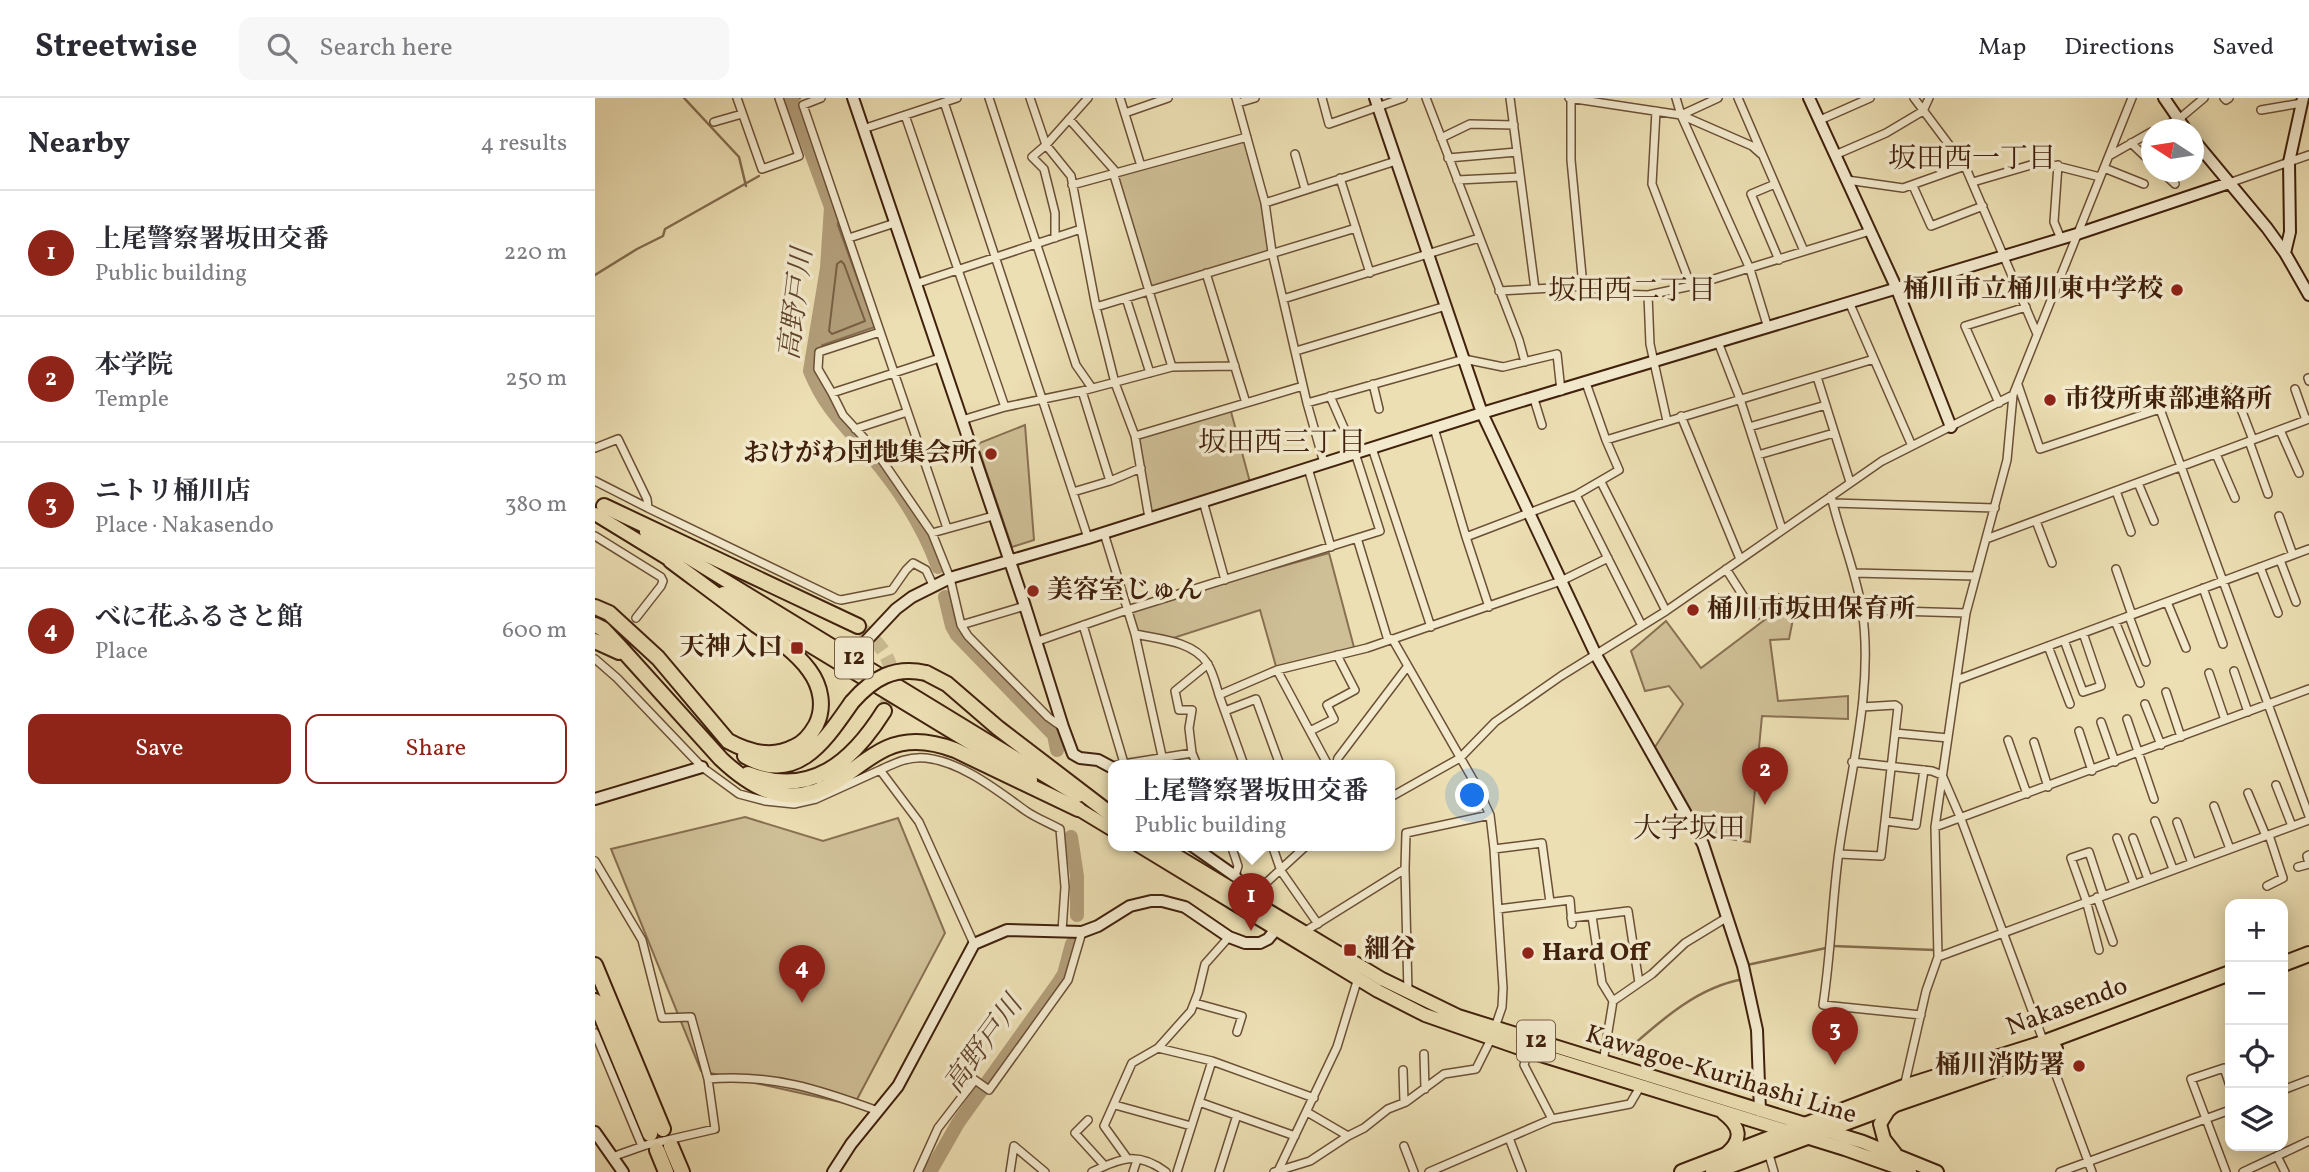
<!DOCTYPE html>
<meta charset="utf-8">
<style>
body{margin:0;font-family:Vollkorn,"Noto Serif JP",serif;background:#f7f7f7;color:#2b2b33}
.controls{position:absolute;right:21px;bottom:21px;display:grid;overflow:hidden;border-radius:14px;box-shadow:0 4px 18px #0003}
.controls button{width:63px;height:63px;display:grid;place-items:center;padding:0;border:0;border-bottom:2px solid #e1e1e2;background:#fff;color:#2b2b33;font:35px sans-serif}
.compass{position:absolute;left:1546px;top:21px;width:63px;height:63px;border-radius:50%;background:#fff;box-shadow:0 4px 18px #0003;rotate:282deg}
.you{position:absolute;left:878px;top:698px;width:24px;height:24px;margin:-18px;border:5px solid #fff;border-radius:50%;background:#1a73e8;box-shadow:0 0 0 10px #1a73e833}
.badge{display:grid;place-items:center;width:46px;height:46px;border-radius:50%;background:#8f2418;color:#fff;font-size:23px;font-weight:700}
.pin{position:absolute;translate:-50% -58px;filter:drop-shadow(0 2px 4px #0008)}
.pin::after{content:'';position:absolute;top:37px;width:24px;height:21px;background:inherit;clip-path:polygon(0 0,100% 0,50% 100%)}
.popup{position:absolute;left:513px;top:662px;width:287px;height:91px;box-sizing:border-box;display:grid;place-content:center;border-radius:14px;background:#fff;filter:drop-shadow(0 2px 5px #0005);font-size:23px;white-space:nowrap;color:#7c7c81}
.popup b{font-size:26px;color:#2b2b33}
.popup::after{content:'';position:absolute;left:50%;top:100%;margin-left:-14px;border:14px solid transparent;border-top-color:#fff}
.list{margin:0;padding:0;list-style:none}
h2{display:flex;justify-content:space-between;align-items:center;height:91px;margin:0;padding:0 28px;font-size:30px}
h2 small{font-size:23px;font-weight:400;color:#7c7c81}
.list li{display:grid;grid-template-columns:46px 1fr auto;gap:21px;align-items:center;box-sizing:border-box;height:126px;padding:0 28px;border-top:2px solid #e1e1e2}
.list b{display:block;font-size:26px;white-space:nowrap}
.list p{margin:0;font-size:23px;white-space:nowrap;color:#7c7c81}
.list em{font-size:23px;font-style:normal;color:#7c7c81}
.actions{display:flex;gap:14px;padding:21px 28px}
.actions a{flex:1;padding:16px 0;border:2px solid #8f2418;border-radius:14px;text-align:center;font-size:24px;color:#8f2418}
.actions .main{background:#8f2418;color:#fff}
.icon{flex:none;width:38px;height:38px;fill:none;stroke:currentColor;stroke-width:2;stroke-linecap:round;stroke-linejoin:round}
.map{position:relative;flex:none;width:1714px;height:1074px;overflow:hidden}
header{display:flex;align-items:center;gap:42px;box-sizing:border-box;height:98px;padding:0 35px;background:#fff;border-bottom:2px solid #e1e1e2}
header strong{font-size:33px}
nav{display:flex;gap:38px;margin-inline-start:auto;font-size:24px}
.search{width:490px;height:63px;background:#f7f7f7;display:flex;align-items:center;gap:18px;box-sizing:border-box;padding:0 24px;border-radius:14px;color:#7c7c81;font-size:26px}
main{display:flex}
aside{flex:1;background:#fff}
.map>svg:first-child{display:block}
.green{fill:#cfbf97;stroke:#887052;stroke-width:2}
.water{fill:#b29e7a;stroke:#846c4e;stroke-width:2}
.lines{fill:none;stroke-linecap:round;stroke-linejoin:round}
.shore{stroke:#796043;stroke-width:2}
.stream{stroke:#846c4e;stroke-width:2.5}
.river{stroke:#b29e7a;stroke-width:14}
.highway-tunnel{stroke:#cab992;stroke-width:14;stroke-dasharray:14 7;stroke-linecap:butt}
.street-casing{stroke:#6b5036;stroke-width:10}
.secondary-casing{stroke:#40210c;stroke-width:14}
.primary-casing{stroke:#40210c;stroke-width:16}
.highway-casing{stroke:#40210c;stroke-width:18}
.street{stroke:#f3eace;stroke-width:7}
.secondary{stroke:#f3eace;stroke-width:10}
.primary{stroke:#ecdfb3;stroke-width:12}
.highway{stroke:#ecdfb3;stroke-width:14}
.highway-bridge-casing{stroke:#40210c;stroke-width:18;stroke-linecap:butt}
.highway-bridge{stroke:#ecdfb3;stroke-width:14}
.poi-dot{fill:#8f2418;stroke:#f3eace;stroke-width:2.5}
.labels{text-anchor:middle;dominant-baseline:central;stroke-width:7;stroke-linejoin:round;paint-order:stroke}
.shield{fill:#f3eace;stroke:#765d46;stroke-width:2}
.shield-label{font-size:24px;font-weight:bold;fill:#40210c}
.poi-label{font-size:26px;font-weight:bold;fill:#40210c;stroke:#f3eace;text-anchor:start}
.street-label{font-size:26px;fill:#40210c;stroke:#f3eace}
.neighbourhood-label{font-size:28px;fill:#40210c;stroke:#f3eace}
.water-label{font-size:28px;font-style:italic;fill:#62462d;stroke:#f3eace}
</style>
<header>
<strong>Streetwise</strong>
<div class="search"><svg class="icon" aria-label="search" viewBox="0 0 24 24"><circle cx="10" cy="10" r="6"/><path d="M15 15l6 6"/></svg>Search here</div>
<nav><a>Map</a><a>Directions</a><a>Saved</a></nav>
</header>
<main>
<aside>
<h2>Nearby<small>4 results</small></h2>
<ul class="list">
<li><span class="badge">1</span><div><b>上尾警察署坂田交番</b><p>Public building</p></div><em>220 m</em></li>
<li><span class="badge">2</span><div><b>本学院</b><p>Temple</p></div><em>250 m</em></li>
<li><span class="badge">3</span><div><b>ニトリ桶川店</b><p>Place · Nakasendo</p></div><em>380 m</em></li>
<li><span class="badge">4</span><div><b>べに花ふるさと館</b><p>Place</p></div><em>600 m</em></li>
</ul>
<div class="actions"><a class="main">Save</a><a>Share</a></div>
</aside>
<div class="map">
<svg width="1714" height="1074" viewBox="0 0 1714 1074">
<rect width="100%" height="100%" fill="#ecdfb3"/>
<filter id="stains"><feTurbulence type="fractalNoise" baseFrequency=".00286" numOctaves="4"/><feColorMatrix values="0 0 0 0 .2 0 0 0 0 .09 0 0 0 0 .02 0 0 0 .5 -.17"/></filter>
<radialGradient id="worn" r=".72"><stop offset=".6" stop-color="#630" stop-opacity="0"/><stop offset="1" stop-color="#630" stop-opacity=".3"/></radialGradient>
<path class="green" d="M652,39L677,154L554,193L518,74Z
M635,310L656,388L554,420L540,338Z
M430,327L439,442L417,449L382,346Z
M734,455L760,553L682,572L665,512L569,543L540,536L532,512Z
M1188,508L1198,521L1194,541L1175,542L1183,603L1253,598V621L1167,618L1155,744L1110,737L1060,649L1088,606L1074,588L1050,593L1036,553L1071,523L1106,570Z
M150,719L228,743L303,720L350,835L259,1007L106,973L16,751Z"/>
<path class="water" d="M241,122L280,229L225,248Z"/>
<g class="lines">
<path class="shore" d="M246,163L249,166L270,223L237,236L234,233L242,166Z"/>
<path class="stream" d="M89,0L144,59L151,88
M197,3L205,0
M0,177L42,151L68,138L70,131L164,78
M1238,848L1340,852
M1152,867L1231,850
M1028,956C1063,925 1101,889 1149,881"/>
<path class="river" d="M196,0L236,109L232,170L215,273C231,312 251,328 277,359C304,391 329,430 343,469
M350,499L357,528L362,537L459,637L462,652
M476,739L482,778V817
M335,1074L363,1025L464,884L469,876L477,846"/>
<path class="highway-tunnel" d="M263,528C297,555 304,572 289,613"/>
<defs>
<path id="street" d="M142,0L167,71L204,58L184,0
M226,0L208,7L352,430
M394,0L481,267L497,290
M435,0L451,47L476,78L501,209L520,285L540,338L554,420
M525,0L546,68
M641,0L670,105L677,154L712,305L729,365
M727,0L734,26L808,0
M831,0L924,242L930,264
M974,0L1086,17L1157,48L1166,56
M976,0V62L988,188
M1081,0L1086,17L1155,171L1173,230
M1143,0L1209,153
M1319,0L1370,68L1442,236
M1629,0L1631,2L1634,0
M349,4L493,440
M643,5L660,0
M1666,12L1707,5
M1061,13L1057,86L1096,188L1275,133
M530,15L573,0
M310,17L410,309
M1086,17L1123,0
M474,21L521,74
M1225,22L1275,0
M119,24L147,16
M268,31L362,0
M1562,32L1584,21L1609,0
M846,40L875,26L919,27
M1536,45L1556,64
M700,56L710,91
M1240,57L1291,35L1328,13L1334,0
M1514,58L1556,34
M853,60L922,54
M1463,67L1459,124L1466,141
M1509,70L1549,86
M518,74L577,269
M1567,74L1580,86
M745,80L775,175
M862,82L925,79
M1252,82L1308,90L1370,68
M1378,84L1446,64L1505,79
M1634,85L1714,57
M1180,86L1156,96L1184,162
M477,87L652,39
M1318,88L1336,128L1388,108
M670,105L801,63
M254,140L300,125
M460,140V115L449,71L437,59L451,47L493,0
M611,175L651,305
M320,186L486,131
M940,191L991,188L1021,196L1053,197L1096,188
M904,193L940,191L915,0
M1053,197L1055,246L1072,323
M531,200L555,275
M688,201L884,140
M1254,204L1317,348
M501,209L761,130
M1123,244L1145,301L1187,431
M701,253L851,208
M345,260L237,295L248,317L280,352L337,435L355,480L366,527L373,538L453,619L467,629
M1222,279L1255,384
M1713,280L1714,283
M778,286L784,311
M1423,287L1445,351L1565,311L1714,718
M1638,290L1658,342
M1700,291L1711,322
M487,293L515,383
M237,295L223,271L224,254L285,234
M939,301L947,327
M712,305L869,261L908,269L962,256L966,293
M1404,305L1370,228L1431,209
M1086,318L1145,461
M367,322L410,309L487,293L577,269L640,268
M1154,329L1231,307
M839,330L871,439
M260,331L312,314
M1685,332L1704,375
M540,338L708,288
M1011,342L1279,261
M1654,343L1673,396
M0,350L23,341L52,401L53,410L242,501L246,502L297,492L311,472L318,465L331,472L338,487
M777,350L836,529
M1621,356L1640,400
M1163,357L1239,335
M713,370L736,449
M0,383L53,410
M1006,384L1071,513
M1543,385L1559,423
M1521,393L1536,434
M478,394L515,383L546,370
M981,397L1047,528
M1236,398C1245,436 1260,472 1267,511C1279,590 1255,675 1244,753C1237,804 1236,856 1228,907L1326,917
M608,403L630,482
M1238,405L1400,410
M1684,418L1698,457
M1441,423L1457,465
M337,435L398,418
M509,435L540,536L569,667
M0,438L66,479L68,483L66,488L41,520
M1391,441L1714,321
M1685,462L1701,504
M1665,469L1683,515
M1131,471L1161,518L1185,500
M1521,471L1537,517
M1259,475L1380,478
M1608,490L1628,546
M1572,504L1591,550
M894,509L871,439L981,397L1024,372L1011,342L991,285
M1267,512L1371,515
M1534,518L1551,564
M1520,523L1545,585
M366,527L430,508
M488,527L529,665
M540,536C563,541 598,543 612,565C618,574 621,587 624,597L682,572L772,550L966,483L1013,460
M1469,542L1488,594L1506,588L1488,535
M440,544L532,512L785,433L760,355L735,298
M1453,548L1475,606
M0,561L22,580L107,669L144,696L170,703L199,706L221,701L285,672L324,724L379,846
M682,572L733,667
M1639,573L1653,614
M1614,575L1630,622
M1362,582L1714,451
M1571,594L1586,639
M624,597L649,667
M1550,606L1566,647
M630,613L661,601L685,667
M1532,621L1559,701
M1506,624L1520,664
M715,633L739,621L732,607L760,592L742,557
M1484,633L1497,673
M1300,635L1353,640
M1413,642L1432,696
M1439,644L1453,689
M597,655L602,667
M1257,664L1337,673L1347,677L1366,721L1497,1074
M522,667L597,655L594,630L597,612H584L580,593L613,566
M741,667L743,660L812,569
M285,672C300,665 314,658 331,660C367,664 403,693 431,713C441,720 454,725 465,731L470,789L467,833
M1681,687L1697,728
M1653,695L1671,738
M794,700L865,660L900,624L966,578L1071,513L1287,363L1418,297
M1619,708L1635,751
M1290,723L1321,727L1329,672
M1560,723L1578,771
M1582,724L1597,765
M1340,729L1714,591
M1522,740L1539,786
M1538,740L1553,781
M636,747L643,768L640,778L655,787L671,785L712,747
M677,747L686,773L723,826
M899,751L947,745L955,804
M1244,756L1286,758L1303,609L1300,607L1267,609
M0,763L47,842L67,920L96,919L113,981C178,976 223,991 283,1013
M1703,769L1714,766L1712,758L1714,757
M810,771L813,895
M1672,788L1688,780L1674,737
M1502,799L1518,844
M903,811L975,802L977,826
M997,818L1007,885L1018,903L1008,964
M976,820L1033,813L1044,885
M709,834L810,771L811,735L895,717
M1504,852L1491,802L1476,760L1494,754L1508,797
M1343,859L1714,722
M1018,903L1057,876L1090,845L1131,820
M600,905L647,918L642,934
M0,935L47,1048
M563,950L596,913L603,895L610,866L634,839
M933,953L929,967L957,1021
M829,956L830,991
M808,972L809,1004
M1309,989L1331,893L1343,859L1340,729L1371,515L1412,362L1418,297L1537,0
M1688,992L1714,982
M604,1004L700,1038
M520,1007L596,1028
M712,1014L753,1038
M493,1022L480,1035L510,1068
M914,1040L927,1074
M809,1048L819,1074
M1173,1053L1179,1074
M1682,1058L1690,1074
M17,1059L51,1047L120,1031L113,981
M532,1060L509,1028L537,965L563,950L617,963L719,1000
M683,1073L742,949L763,880
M323,1074L343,1030L380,982L394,992L473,882L487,834
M415,1074L419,1048L450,1074
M497,1074C525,1060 543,1053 571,1074
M538,1074L542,1062
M582,1074L617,963
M624,1074L642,1017
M679,1074L715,1063L753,1038L769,1030L793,1011L811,1004L849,976L881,971L896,941L907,909L908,890L899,751L895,717L881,687L798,542L792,539L762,440
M834,1074L957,1021L1035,1006L1045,989
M1465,1074L1635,1012
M1631,1074L1596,981L1629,970L1635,988
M1648,1074L1714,1043"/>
<path id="secondary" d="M258,0L430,508L468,629L478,656L485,660L503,662L518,670
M780,0L887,315L1001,557L1108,746L1148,868L1162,932L1165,1013
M1214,0L1301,189L1356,329
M1569,0L1591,32
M1598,41L1672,130L1690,155L1714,197
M1690,155L1695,134L1694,64L1708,0
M255,565L271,543L301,511L317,499L355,480L493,440L887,315L1482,136L1634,85
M0,701L107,669
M596,747L640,778
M0,1034L28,1074
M238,1074L256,1046L303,988L379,846L412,832L487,834L503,828L535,808L556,803H567L590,809L634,839L650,845H665L673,841L686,825"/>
<path id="primary" d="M0,416L83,467
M51,434L483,698
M128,495L436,682
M475,706L518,732
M543,747L783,893L830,917L933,953L1250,1051L1315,1074
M564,747L787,881L863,918L1268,1044L1342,1074
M1128,1015C1146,1029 1148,1041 1131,1056
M1300,1055L1289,1041L1285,1026L1293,1013L1300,1007"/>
<path id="highway" d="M9,408L263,528
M0,509L14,515L63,560L133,643C153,654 177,661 199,649C209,645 216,636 221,627C230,609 226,588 214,572C200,553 180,540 161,527C133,505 104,484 76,463
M0,527L8,531L24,548L126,661C161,694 197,712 242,683C259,672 274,658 292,650C314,640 339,644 360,652L483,711
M0,543L24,554
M331,575L352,586L403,630L518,718
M150,658C202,688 231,641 257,604
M153,676C216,700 257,664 289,613
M1688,866L1714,856
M0,867L68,1031
M0,903L55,1036
M76,1048L87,1074
M62,1052L71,1074
M1087,1074L1309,989L1448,945L1635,875
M1118,1074L1301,1006L1460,951"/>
</defs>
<use href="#street" class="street-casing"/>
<use href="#secondary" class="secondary-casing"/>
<use href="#primary" class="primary-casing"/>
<use href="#highway" class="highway-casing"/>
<use href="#street" class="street"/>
<use href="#secondary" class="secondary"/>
<use href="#primary" class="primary"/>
<use href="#highway" class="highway"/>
<defs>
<path id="highway-bridge" d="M257,604C278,580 299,568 331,575"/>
</defs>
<use href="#highway-bridge" class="highway-bridge-casing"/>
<use href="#highway-bridge" class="highway-bridge"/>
</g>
<g class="poi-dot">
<circle cx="1582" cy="192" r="7"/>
<circle cx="1455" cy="302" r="7"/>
<circle cx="396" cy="356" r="7"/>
<circle cx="438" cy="493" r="7"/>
<circle cx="1098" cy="512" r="7"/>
<rect x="195" y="543" width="14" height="14" rx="3.5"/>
<rect x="748" y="845" width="14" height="14" rx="3.5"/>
<circle cx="933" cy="855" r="7"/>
<circle cx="1484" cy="968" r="7"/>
</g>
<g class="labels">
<g class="shield">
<rect x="240" y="539.5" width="38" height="41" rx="5"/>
<rect x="922" y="922.5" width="38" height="41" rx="5"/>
</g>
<g class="shield-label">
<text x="259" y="560">12</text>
<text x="941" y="943">12</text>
</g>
<g class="poi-label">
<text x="1568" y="192" text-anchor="end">桶川市立桶川東中学校</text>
<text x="1469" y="302">市役所東部連絡所</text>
<text x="382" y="356" text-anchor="end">おけがわ団地集会所</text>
<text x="452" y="493">美容室じゅん</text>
<text x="1112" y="512">桶川市坂田保育所</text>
<text x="188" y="550" text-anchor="end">天神入口</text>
<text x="769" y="852">細谷</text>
<text x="947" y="855">Hard Off</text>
<text x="1470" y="968" text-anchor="end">桶川消防署</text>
</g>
<g class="street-label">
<text transform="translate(1472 909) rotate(-20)">Nakasendo</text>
<text transform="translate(1126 977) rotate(17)">Kawagoe-Kurihashi Line</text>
</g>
<g class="neighbourhood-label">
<text x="1377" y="61">坂田西一丁目</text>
<text x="1037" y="193">坂田西二丁目</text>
<text x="687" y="345">坂田西三丁目</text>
<text x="1094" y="731">大字坂田</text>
</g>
<g class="water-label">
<text transform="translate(202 206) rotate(-83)">高野戸川</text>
<text transform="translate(389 947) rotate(-54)">高野戸川</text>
</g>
</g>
<rect width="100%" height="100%" filter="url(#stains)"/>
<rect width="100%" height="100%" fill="url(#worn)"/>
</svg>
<div class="controls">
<button>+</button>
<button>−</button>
<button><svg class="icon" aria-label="locate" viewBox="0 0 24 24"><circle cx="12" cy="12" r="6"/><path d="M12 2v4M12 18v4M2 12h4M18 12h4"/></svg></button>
<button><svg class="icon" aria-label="layers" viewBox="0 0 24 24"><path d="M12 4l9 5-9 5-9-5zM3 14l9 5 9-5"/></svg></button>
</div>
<svg class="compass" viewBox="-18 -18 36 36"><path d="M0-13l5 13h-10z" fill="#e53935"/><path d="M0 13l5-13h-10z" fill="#7c7c81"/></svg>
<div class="you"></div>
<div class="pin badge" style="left:656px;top:833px">1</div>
<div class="popup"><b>上尾警察署坂田交番</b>Public building</div>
<div class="pin badge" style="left:1170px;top:707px">2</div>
<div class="pin badge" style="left:1240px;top:967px">3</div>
<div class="pin badge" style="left:207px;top:905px">4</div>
</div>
</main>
